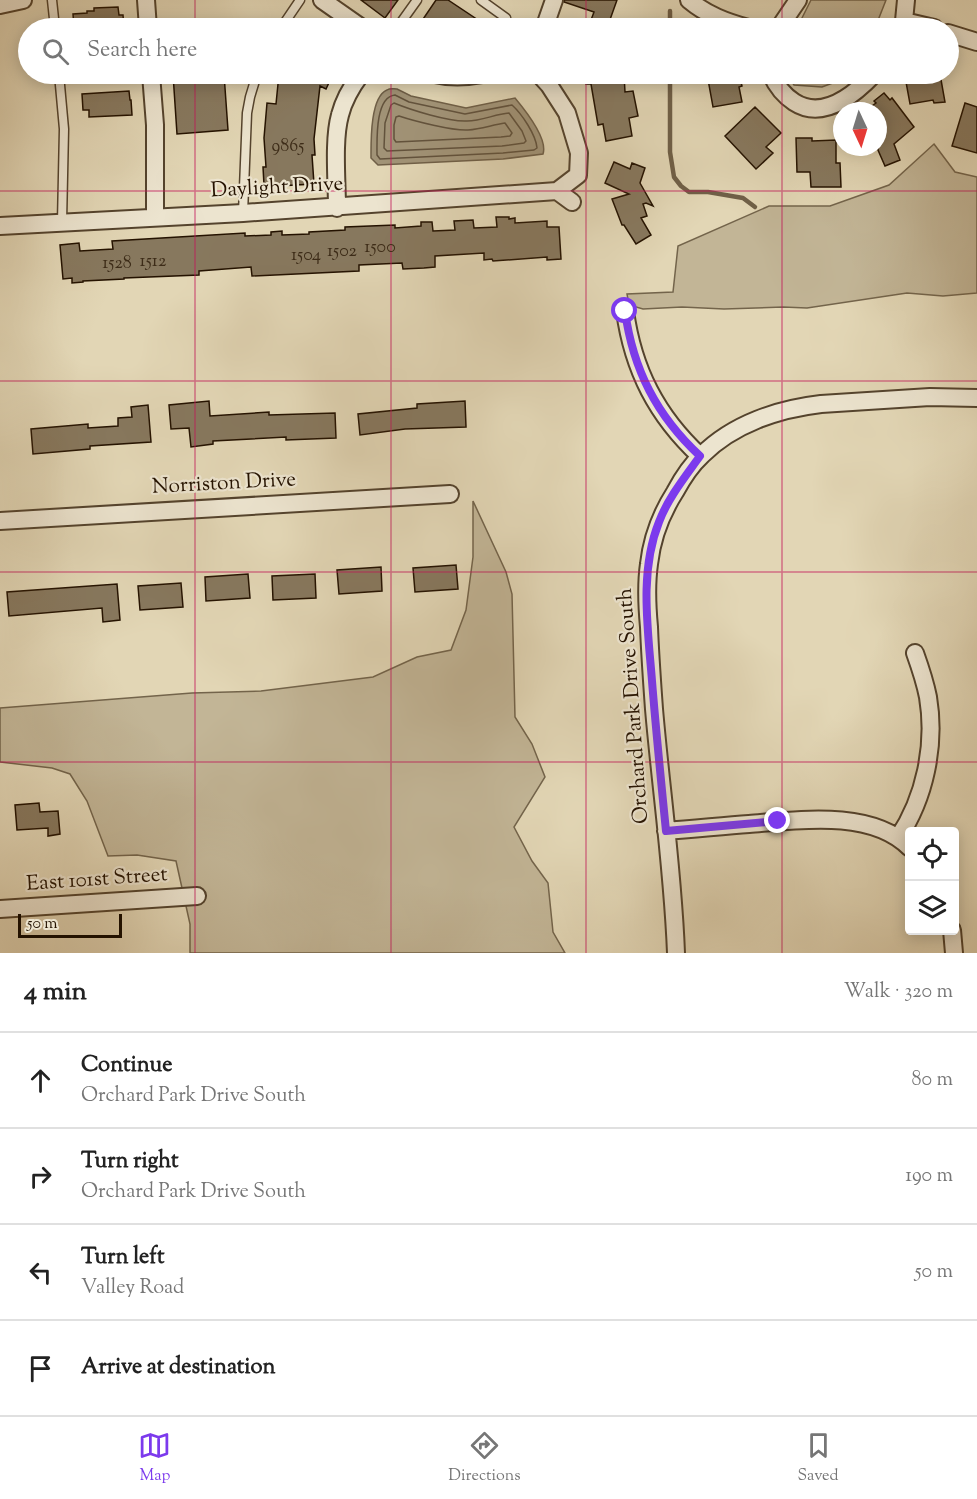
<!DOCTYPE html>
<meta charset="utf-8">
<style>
body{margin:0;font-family:"Sorts Mill Goudy",serif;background:#f2f2f2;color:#222}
.controls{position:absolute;right:18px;bottom:18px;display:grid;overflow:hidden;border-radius:6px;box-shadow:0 3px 15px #0003}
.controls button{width:54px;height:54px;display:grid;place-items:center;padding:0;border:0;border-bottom:2px solid #e0e0e0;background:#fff;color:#222;font:30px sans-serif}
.compass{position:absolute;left:833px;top:102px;width:54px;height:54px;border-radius:50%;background:#fff;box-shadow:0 3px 15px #0003;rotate:176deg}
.scale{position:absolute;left:18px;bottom:15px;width:104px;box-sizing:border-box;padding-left:6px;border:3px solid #241200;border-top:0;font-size:16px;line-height:21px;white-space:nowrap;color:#241200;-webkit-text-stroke:4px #ece4cf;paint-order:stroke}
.stop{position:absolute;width:18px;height:18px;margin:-14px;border:4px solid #7c3aed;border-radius:50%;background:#fff}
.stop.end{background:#7c3aed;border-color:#fff;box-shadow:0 2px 6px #0008}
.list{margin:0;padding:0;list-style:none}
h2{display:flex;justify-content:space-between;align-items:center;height:78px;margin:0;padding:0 24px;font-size:26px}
h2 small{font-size:20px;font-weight:400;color:#767676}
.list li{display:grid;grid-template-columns:39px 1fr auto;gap:18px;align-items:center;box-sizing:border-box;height:96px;padding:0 24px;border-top:2px solid #e0e0e0}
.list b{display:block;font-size:22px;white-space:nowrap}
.list p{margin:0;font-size:20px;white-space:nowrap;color:#767676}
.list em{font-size:20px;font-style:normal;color:#767676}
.icon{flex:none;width:33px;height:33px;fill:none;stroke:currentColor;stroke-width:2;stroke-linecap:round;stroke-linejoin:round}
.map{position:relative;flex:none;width:977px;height:953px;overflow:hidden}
.search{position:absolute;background:#fff;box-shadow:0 3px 15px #0003;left:18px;right:18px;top:18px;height:66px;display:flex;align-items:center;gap:15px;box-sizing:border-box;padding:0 21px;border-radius:33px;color:#767676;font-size:22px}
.sheet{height:462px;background:#fff}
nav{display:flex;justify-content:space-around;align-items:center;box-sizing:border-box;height:84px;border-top:2px solid #e0e0e0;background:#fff;font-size:16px;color:#767676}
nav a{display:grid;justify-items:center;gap:3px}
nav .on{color:#7c3aed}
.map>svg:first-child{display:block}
.green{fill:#c2b596;stroke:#73644b;stroke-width:1.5}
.water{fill:#a19377;stroke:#6f5f47;stroke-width:1.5}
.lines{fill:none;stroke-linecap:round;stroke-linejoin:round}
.shore{stroke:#62523c;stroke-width:1.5}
.stream{stroke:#6f5f47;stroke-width:4.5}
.building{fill:#87785e;stroke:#241200;stroke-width:1.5}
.service-casing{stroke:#54432d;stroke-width:11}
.minor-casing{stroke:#54432d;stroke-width:20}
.service{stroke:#ece4cf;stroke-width:8}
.minor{stroke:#ece4cf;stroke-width:16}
.route{stroke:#7c3aed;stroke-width:8}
.grid{fill:none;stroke:#c2185b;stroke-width:1.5;stroke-opacity:0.55}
.labels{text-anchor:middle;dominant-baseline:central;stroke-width:4.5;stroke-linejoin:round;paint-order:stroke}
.number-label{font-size:18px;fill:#3d2c18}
.street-label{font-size:21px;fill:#241200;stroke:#ece4cf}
</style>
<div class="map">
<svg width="977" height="953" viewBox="0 0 977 953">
<rect width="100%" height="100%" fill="#e2d6b5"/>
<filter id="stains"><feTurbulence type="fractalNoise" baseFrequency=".00333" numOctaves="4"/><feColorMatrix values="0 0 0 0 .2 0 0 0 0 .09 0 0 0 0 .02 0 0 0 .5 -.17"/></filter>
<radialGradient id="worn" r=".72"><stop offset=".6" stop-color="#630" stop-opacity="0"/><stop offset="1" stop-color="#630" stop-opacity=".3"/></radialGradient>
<path class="green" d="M811,0H886L875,28H797Z
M787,74H849L846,78L822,87L794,85Z
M934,144L955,172L977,177V293L943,296L907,293L807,308L783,307L724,309L682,307L643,309L629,305L627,294L673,292L678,246L769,206H830L889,185Z
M473,501L506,572L512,594L515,717L532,744L545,777L514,827L532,861L548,883L553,932L565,953H190V924L176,861L137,855L108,856L87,801L70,774L52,768L0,762V708L192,693L261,691L373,677L417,657L451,650L466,610L473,557Z"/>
<path class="water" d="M397,89L411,96L466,108L515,98C525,110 548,139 543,154L503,159L378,165L371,158C371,142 370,97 387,90C390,88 393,89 397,89Z"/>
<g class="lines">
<path class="shore" d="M395,95L409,102L465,114L512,105C522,114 536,135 537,148L534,150L503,153L380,159L377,155C377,140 375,97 395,95Z
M394,103C411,110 449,122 467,121C482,121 495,114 509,113L522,131L526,141L524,143L502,146L387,151L384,148L385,123L391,105Z
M399,116C414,121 453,131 468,130C481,129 492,125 505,123L512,133L510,136L501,137L396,142L394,139V125L396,117Z"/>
<path class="stream" d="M670,11V28
M670,74V152L674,177L681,186L689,192H708L743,198L755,207"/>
</g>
<path class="building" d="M361,0H398L385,18Z
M436,0H448L490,28H417Z
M564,0H617L607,28H588L594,12L564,2Z
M118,7L119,15H123L124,28H74L73,14L87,13V11H94V8Z
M173,74H224L228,130L177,134Z
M279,74H333L326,89L320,86L314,139L315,155H312L314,184L278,186V184L264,185L263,167H266L264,138L267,103L276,104Z
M586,74H624L625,92L633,91L638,116L629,118L632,136L606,141L603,124L598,125L591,84H586Z
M707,74H739L742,86L739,87L742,102L713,107Z
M907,74H940L945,102L934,103L933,100L910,104L906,82H908Z
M129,91L130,100H131L132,115L89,117V110H83L82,94Z
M884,93L890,100L892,98L914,127L894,144L900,160L885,166L878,150V111H865L876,103L874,101Z
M965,103L977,107V153L952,146Z
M755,107L781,133L766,147L773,153L756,169L725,136Z
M796,138H812V141L836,140V163H840L841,187H811L810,172H797Z
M614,162L630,169L632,163L645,168L640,183L653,206L646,203L643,204L647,216L641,218L651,235L636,244L624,225H622L612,199L629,194L605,183Z
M496,217H509V219L515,218V223L547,221V227H559L561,259L547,260V257L493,261L492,259L484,260V253L435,256V267L424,268L403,269L402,263L359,265V271L252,276L251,267L199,271V275L124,278V279L83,281V282L72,283V278L63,279L60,245L79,243L80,251L96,250L113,249L112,241L245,233V236L271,235V232L282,231V235L309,234V232L345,230V227L395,225V228L421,226V222H432L433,231L455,230L454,221L473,220L474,228L497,227Z
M209,401L210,416L269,412V415L335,413L336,438L286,440V437L213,441V444L191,447L189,428L171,429L169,405Z
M465,401L466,427L405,429L360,435L358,414L417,408V404Z
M148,405L151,442L90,446V449L33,454L31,429L88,424V428L118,426V418L132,417L131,407Z
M456,565L458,589L415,592L413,568Z
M381,567L382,591L339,594L337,570Z
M248,574L250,598L206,601L205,577Z
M315,574L316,598L273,600L272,576Z
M181,583L183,607L140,610L138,586Z
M117,584L120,620L103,622L102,608L9,616L7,592Z
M39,803L40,812L58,811L60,834L48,836V828L17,830L15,805Z"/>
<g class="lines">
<defs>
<path id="service" d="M52,0L55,28
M481,0L506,18
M281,28L300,0
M397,28L417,0
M59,74L64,129L62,222
M243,213L247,113L250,97L257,74"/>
<path id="minor" d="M146,0L148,28
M322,0L362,28
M689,0C707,15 726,22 748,28
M0,5L23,0
M904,21L934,28
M542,28L546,23L554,0
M779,28L798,0
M901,28L904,21L906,0
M948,33L977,42
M151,74L155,125V217
M435,74C451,78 467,77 483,74
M771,74C776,85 783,95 794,102C823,121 854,95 874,74
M557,191L572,202
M337,208C337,181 333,140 340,115C344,99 352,86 361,74
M0,226L243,213L557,191L578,175L579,153L567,113L549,85L539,74
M625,311C633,370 657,416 700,456
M0,521L450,494
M666,831C694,829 722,826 749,824C798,820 872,809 910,848
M898,838C925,798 936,745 928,697C925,682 920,667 915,653
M0,909L197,896
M952,930L954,953
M676,953C673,871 661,790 654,709C652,681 650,654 649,627C647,606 646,585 649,564C652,537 661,514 675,492C682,479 691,465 702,455C733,424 778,409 821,404L930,397L977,398"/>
</defs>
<use href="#service" class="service-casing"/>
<use href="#minor" class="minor-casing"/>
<use href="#service" class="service"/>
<use href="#minor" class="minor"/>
</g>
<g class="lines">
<path class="route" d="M625,311C633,370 657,416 700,456C685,477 668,498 659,522C639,572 648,629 652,681C656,731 661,781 666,831L778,821"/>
</g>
<path class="grid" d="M195,0V28M391,0V28M586,0V28M782,0V28M195,74V953M391,74V953M586,74V953M782,74V953M0,191H977M0,381H977M0,572H977M0,762H977"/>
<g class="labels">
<g class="number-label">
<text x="288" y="147">9865</text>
<text x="380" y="248">1500</text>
<text x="342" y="252">1502</text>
<text x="306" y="256">1504</text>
<text x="153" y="262">1512</text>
<text x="117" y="264">1528</text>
</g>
<g class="street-label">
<text transform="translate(277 188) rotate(-3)">Daylight Drive</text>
<text transform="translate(224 484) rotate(-3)">Norriston Drive</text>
<text transform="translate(634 706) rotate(-94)">Orchard Park Drive South</text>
<text transform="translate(97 880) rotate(-4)">East 101st Street</text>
</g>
</g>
<rect width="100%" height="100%" filter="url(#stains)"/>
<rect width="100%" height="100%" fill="url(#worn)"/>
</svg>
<div class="controls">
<button><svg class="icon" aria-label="locate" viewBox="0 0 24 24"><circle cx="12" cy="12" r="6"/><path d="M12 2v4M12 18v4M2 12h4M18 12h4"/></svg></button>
<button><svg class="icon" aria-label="layers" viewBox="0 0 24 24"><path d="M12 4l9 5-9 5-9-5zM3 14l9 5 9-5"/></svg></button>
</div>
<svg class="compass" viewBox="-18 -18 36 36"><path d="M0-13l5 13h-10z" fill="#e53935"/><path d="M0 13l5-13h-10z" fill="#767676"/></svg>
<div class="scale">50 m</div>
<div class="stop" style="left:625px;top:311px"></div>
<div class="stop end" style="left:778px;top:821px"></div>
<div class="search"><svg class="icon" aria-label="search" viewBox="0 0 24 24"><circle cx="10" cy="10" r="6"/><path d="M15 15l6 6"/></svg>Search here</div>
</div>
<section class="sheet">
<h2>4 min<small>Walk · 320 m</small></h2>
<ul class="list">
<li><svg class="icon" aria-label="ahead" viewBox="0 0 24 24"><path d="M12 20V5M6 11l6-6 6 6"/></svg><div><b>Continue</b><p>Orchard Park Drive South</p></div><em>80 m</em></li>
<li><svg class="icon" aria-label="right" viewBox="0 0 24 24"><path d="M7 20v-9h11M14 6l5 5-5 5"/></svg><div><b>Turn right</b><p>Orchard Park Drive South</p></div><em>190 m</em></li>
<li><svg class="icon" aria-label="left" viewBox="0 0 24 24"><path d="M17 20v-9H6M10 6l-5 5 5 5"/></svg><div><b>Turn left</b><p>Valley Road</p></div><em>50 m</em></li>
<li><svg class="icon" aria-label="arrive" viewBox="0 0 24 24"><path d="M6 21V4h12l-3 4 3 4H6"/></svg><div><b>Arrive at destination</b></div></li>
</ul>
</section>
<nav>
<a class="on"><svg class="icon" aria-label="map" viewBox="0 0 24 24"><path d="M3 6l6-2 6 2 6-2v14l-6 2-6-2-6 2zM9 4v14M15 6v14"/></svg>Map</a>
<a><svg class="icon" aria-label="directions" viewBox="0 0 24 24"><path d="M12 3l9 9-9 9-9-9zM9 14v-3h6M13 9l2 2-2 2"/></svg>Directions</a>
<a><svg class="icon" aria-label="saved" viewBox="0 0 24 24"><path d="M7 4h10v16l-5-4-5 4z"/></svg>Saved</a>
</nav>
